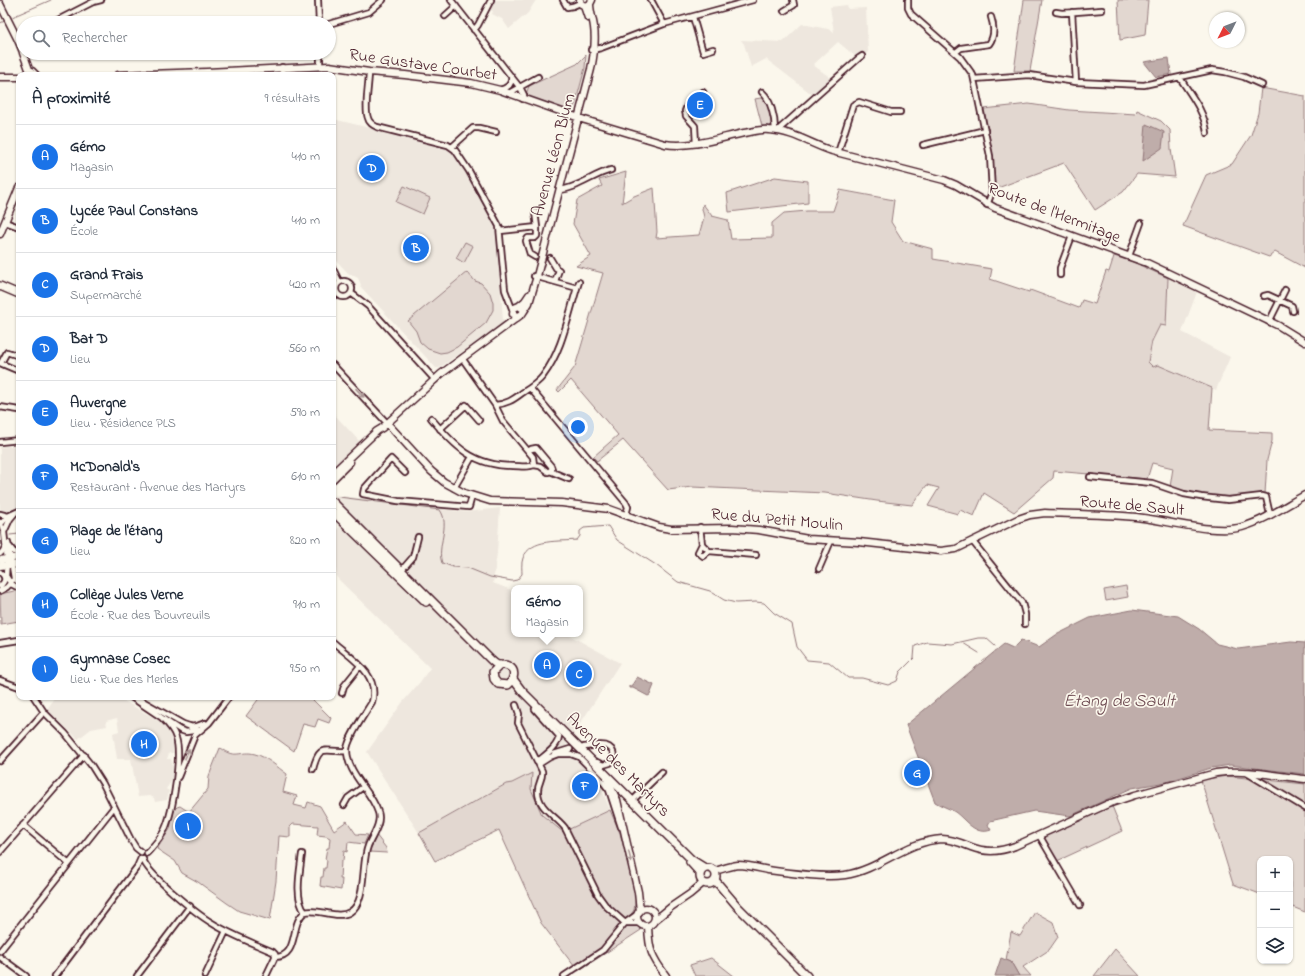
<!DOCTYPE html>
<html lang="fr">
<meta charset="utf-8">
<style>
body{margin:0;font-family:"Indie Flower",sans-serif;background:#f2f2f3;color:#1f2937}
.controls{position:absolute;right:12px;bottom:12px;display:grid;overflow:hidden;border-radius:8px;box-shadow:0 1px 3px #0004}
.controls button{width:36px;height:36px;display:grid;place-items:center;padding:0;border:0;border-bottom:1px solid #e0e1e3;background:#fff;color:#1f2937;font:20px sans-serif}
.compass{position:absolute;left:1209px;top:12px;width:36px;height:36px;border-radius:50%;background:#fff;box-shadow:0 1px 3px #0004;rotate:228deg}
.you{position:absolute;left:578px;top:427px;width:14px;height:14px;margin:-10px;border:3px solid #fff;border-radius:50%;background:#1a73e8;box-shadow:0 0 0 6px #1a73e833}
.badge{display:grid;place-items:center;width:26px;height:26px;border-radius:50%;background:#1a73e8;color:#fff;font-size:13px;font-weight:700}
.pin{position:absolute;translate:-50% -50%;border:2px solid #fff;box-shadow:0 1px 4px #0006}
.popup{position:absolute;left:511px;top:585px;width:72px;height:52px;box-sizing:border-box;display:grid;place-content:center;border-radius:8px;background:#fff;filter:drop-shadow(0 1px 3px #0005);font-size:13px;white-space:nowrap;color:#747a83}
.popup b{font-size:15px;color:#1f2937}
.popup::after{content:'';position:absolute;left:50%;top:100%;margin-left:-8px;border:8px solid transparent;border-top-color:#fff}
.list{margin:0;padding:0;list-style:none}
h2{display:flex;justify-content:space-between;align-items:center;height:52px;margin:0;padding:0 16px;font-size:17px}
h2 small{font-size:13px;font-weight:400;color:#747a83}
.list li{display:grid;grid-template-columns:26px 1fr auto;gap:12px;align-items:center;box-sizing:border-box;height:64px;padding:0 16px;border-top:1px solid #e0e1e3}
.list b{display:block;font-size:15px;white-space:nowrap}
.list p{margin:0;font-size:13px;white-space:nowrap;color:#747a83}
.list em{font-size:13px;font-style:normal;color:#747a83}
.icon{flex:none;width:22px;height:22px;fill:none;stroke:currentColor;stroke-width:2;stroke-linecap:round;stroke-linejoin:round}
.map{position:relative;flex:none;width:1305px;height:976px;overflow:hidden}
.search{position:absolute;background:#fff;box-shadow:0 1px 3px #0004;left:16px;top:16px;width:320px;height:44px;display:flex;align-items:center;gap:10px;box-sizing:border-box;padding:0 14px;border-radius:22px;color:#747a83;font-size:15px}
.panel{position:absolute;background:#fff;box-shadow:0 1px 3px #0004;left:16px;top:72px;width:320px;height:628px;border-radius:8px}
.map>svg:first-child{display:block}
.built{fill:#eee7de}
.green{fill:#e2d7d0;stroke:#967b7e}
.water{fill:#bfadaa;stroke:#907477}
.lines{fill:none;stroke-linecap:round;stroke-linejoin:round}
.stream{stroke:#907477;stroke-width:1}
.street-casing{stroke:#4a1f2b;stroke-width:8}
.secondary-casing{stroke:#4a1f2b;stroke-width:9}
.primary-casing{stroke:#4a1f2b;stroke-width:10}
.street{stroke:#fbf7ec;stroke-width:4.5}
.secondary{stroke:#fbf7ec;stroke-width:6}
.primary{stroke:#fbf7ec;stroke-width:7}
.oneway{stroke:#ab9695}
.labels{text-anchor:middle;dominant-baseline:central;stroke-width:3.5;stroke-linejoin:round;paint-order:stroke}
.street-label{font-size:17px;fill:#4a1f2b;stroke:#fbf7ec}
.water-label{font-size:18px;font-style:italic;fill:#6d4a51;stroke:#fbf7ec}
</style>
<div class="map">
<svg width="1305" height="976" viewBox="0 0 1305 976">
<rect width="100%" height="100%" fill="#fbf7ec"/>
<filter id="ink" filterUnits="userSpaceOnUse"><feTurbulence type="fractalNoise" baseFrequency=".025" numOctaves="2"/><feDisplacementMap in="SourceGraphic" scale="8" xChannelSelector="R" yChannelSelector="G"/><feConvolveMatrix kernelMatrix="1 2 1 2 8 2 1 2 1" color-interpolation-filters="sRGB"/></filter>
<g filter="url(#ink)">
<path class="built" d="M494,0H536L528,13L509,29L502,19L492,14L493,11L489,10Z
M847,5L848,9L866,8L868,52L865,54L858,55L856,57L838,42L813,65L831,78L813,95L766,59L751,67L744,44L741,40L783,42L802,24L828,29L834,32L830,7Z
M333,119L444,146L452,152L465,171L496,228L498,238L503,322L502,324L439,368H436L360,286L361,285L358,278L348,273L333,257Z
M1168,278L1197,292L1182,332L1230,357L1216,390L1158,365L1153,367L1148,362L1152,341L1160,325L1166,326Z
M333,413L361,443L333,472Z
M19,445V506L0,518V447Z
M334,495L466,512L500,508L497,553L493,583L514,591V634H567L620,663L566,745L597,777L610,810L563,832L543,815L530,789L531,773L512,783L506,784L419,833L367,752L402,703L420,682L430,668L338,579L333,560V533L351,516Z
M55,697H117L161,722L167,728L172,736L174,753H169L167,759H171L174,772L172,780L166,789L169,791L167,800L155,802L154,798L150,796L138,797L131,759H117L113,733L119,731L117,718L106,721L107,726L91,729L78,739L48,710V708Z"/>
<path class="green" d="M1024,0H1042L1030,71H1014Z
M1118,0H1148L1145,35L1120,40Z
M586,55L585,68L575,105C574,107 573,109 570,109C564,111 536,100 528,97L526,94L529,86L577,64Z
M1261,88L1305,96V268L1275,252L1269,257L1183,226L1206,175L1232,164L1251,135L1258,113Z
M766,97L774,124L773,126H762L755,99Z
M1029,104L1069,110L1136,114L1137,110L1161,121L1170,130L1171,149L1175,177L1137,174L1123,192L1095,210L1064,163L995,189L993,156L984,109Z
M626,172L622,203L634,196L654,188L657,232L656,238L699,235L704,217L702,209L703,204L712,216L728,220L731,239L772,238V223L784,213L807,211H833L840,190L894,200L891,222L903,241L933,249V259L992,269L990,279L1029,292L1030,290L1079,308L1082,300L1095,304L1106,271L1109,272L1114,256L1133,262L1168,278L1166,326L1160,325L1152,341L1148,362L1153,367L1158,365L1212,388L1209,430L1272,433V441L1267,460L1265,494L1227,500L1199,495L1170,487L1173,468L1152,463L1147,479L1054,471L1053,478L1014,512L984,493L974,516L960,510L958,514L928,506L939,488L927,485L912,505L877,501L825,493L692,487L668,490L623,440L597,461L593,457L618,435L571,380L559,392L557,390L575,367L603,273L576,266L591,256L573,224L577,200L602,186L599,180Z
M775,177L808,181V203L729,212L727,193Z
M404,186L430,198L423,214L396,202Z
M465,242L473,246L464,263L456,258Z
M467,272L475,281L481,283L490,293L493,303V310L486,323L457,347L447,352L440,353L428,349L420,342L416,331L408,321Z
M1126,586L1128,597L1106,601L1104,590Z
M19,590V621L1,624L0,594Z
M260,697H311V698L331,718L329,723L318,719L315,727L303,724L294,751L246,716Z
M220,748C236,760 240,750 255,754C267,757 277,767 287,774L283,792L297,796L294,805L306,808L308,802L320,806L334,830L347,821L356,834L368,835L364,844L348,842L347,852L344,851L343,861H341L340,879H342L341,890L320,886L321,877H323L324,868H326L327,860L325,859L327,848H329L330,838L326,836L317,835L318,826L293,824L290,827V837L279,836L276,881L270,920L239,911L227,903L198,882L182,873L175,861L157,849L170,829L174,810L177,807L180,806L189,812L208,789L209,776Z
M532,773L531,789L542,815L563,832L610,810L620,833L636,896L634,910L630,916L641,930L578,971L541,923L499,830L435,861L419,833L506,784L512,783Z
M1227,776L1305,784V912L1290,906V859H1260V894L1233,884L1201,780Z
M1112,806L1122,831L1057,861L1044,837Z
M376,835L386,848L387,853L369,852Z
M1035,912L1053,922L1058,937L1049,950L1023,967L1031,976H1019L1011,962L1006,960L1011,932L1020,936Z
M1115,949L1140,976H1094Z
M711,958L734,976H695L690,965Z"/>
<path class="water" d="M1169,58L1171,74L1156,77L1144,62Z
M1146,124L1164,132L1162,148L1143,161Z
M1132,610L1178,616L1199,629L1217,644L1238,649L1291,642L1305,643V774L1230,765L1211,768L1166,782L1132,788L1070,816L1034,811L990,821L988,825L991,830C975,836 966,820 955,812C949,808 941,806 935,802L906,725L1004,644L1013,648L1021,640L1039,647L1056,635L1090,618Z
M637,677L654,685L650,695L648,696L633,688H629V686L632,685Z
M1001,958L1011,962L1019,976H995Z"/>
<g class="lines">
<path class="stream" d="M12,17L51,0
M0,23L5,21
M339,497L440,510C451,525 436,547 442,563L453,567L468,568L490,577L512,581L517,580L522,574C522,570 521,563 523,558C531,538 559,542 577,540L580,536V531L584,528L608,526L617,540L656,565L678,582L710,591L724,600L736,603L756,602L764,603L774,613L792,624L797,647L807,660L829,662L848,678H862L888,685L897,681L900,672L914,658L915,646L927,642L952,644L978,638H986L995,646
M10,535L19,534
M963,643L979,653"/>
<defs>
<path id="street" d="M318,0L319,23
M451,0L521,89L524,95L523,99
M563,0L567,7L573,6L580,3
M651,0L664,24
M908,0V8L911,14L960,57L973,75L990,156L992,192L987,205
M784,11L794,5L793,0
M1056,12L1062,13L1102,10
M1072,12L1076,82
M445,16L456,6
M693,17L703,52L713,49
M52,23L93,2L101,0
M329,24L369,12L383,0
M474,30L478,25L491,0
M591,50L601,48L664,24L753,0
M956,52L961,48L989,44C995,36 994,26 991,17
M320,65V53
M282,67V75
M369,72C369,84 364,109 368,118C369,123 373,125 377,127L448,145L455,150L469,171L499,226L505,290L513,311
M1180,78C1191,95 1205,112 1207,133
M974,79L1029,75L1076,82L1144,85L1212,70L1225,72L1244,77L1262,85
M500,90C508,88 513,84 511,76
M762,92C771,100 775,118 775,130
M509,93L538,77
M777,131L859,58L862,56
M696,144L695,126L686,116L685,111L687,106L703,92
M923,145L985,130
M452,147L473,128H479L496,132
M838,153L853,105L859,102L891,112H900
M559,190C577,189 594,174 611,170
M535,212L537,227
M5,222L19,227
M500,231L537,227V236L535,238H528L526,241L530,254L535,257
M1129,256L1141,223
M550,258L556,268L559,270L555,281
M333,269L339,281
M1060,275V268L1072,236
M336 289a8 8 0 1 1 16 0a8 8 0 1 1-16 0Z
M577,288L579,282
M351,293L368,306L435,380
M1264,296L1268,295L1292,306L1293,311
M1269,322L1285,290
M0,363L19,371
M1,363L7,352L19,356
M333,365L387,423
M530,388L626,503L628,507L626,515
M495,405C506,404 513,400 522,393C530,388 538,383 543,376C562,351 568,317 577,288L534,276
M0,407L19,410
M431,418C455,447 474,466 513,466C520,466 528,468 534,465L533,457L503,421L495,405L462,358
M440,429L466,405L479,420
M0,442L19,440
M528,451L531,449L536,448L551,466L552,469L548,472L540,466L534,465
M550,471L569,479
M405,473L391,459L364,489L363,494L398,501L469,507L472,496
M1090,477L1152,483L1184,494L1201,497L1228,500L1262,496L1266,497L1270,515
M454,488L472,457
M15,513L10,519L4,532L7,559L6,576L11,584L19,588
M0,514L8,516
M0,522L4,532
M1,524L8,516L19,511
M700,527L702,544L709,551L756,555
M973,542L1022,603L1025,614V624
M8,543L14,578L17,581
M702,544L698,552L703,556L709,551
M10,547L13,551L19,555
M0,554L3,551L5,547
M819,569L831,541
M0,572C6,577 6,581 0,586
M400,572L413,557L418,537
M16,577V571L19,567
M0,591L7,587L12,581
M0,643L19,640
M0,680L19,687
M342,693L344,686L360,666
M34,697L44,712L65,733L91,765L103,784L131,840L136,848L141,852
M131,697L180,730L186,732L200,730
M139,699L183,724L192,727
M516,705L519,714L518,723L542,771C543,779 538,783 538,790C537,808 556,816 565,828L598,895L606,906L625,923
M535,709L559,736C558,747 545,755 537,762
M190,727L197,726L205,723
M584,747C595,746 613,740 614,757L610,763L603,765L597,762
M554,754L570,749
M0,761L44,712
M539,764L550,757L558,754H571L579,757L599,777L609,790L621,827
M313,769C320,742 325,753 347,751
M1247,773L1305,808
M178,777L195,735L209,723L229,697
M632,801L662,772
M344,805L348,798L363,787
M23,825L68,863
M1039,835L1080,905
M0,852L84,755
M147,853C153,846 161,838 165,829C173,811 182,756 176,738C174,730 168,724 162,718
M302,854C300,871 294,898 305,912
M143,859C147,874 197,914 212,923C231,935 253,943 273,952L275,954V957
M625,923H640
M0,951L114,807
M0,957L26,976
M275,957C300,957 289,923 305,912C320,908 337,920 350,912C367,902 361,863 368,846C372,836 382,823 378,812C371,790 347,774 347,750C347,739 366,712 372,702C380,674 351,658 333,642
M55,976L137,867L141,858
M137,976L190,906
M205,976L226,931
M266,976L275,957
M564,976L603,950L625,923L639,913"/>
<path id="secondary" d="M580,0L581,4L586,6L590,4L592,0
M0,4L18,40L23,52
M584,6L588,18
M23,53L30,72
M26,75L29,72L32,71L36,75
M118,75L207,72L329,66L369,72L405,75L471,83L500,90L585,120L665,144C692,148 719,138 744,133C752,132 760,129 769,130C792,131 811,144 832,151L944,180L956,185L995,208L1147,263L1279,326L1305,342
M0,77H19
M0,234L19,188
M519,306L525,301L529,295
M524,311L529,303L537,276L591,69C594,55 596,42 594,27C593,19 590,12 590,4
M387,423L431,471L444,482L464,493L490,501L562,503L609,509L659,527L671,529L732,528L759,530L808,539L859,542L941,551L956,549L1018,519L1030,515L1045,513C1075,514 1106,514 1136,517C1166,520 1215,535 1242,527C1264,521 1285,506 1305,495
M333,473L377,431L382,428L441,374L522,314L524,311L523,309L519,306L514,308L513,314L519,316
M333,479L350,462
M0,560L19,557
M0,566L19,564
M607,779L617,800L638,892L640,911
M715,871C722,869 730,866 738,865C748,865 759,868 768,870C790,873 823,878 845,875C879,870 906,841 942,839C952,839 961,843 971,847C986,853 1000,852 1015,846L1108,804L1135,795L1216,773C1245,769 1276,776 1305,779
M637 917a9 9 0 1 1 18 0a9 9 0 1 1-18 0Z
M655,920L671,907L690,894L703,883
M648,926C649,950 651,956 666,976"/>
<path id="primary" d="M0,286L19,294
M333,502L490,659C492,661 495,664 498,665C501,666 504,664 508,666C517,670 514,680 508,685L498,684L494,679L493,672L500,665
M333,512L426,602
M513,679L522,691L692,860L705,868
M690,862L700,873
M700 876a8 8 0 1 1 16 0a8 8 0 1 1-16 0Z
M715,880L738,907L807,976"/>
</defs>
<use href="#street" class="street-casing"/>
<use href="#secondary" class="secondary-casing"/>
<use href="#primary" class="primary-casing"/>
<use href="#street" class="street"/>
<use href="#secondary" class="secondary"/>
<use href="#primary" class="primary"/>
</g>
<defs><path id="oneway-shaft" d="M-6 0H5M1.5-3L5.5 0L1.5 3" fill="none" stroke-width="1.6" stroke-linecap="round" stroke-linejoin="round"/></defs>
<g class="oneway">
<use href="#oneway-shaft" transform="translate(360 393) rotate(47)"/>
<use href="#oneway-shaft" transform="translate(187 754) rotate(-67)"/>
<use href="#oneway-shaft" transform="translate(630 857) rotate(76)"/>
</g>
</g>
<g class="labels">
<g class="street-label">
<text transform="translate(423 65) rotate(8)">Rue Gustave Courbet</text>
<text transform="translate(554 155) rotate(-75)">Avenue Léon Blum</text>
<text transform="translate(1054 213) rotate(21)">Route de l'Hermitage</text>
<text transform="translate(1132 506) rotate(5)">Route de Sault</text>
<text transform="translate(777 520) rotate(5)">Rue du Petit Moulin</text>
<text transform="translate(618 765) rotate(45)">Avenue des Martyrs</text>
</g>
<g class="water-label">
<text x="1119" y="702">Étang de Sault</text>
</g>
</g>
</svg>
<div class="controls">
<button>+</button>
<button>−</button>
<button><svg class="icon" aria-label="layers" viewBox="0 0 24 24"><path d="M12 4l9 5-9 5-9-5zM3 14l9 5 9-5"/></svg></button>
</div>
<svg class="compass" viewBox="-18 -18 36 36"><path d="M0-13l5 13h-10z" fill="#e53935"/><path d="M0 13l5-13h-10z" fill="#747a83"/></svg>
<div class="you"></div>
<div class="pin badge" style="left:547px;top:665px">A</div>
<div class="popup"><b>Gémo</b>Magasin</div>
<div class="pin badge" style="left:416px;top:248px">B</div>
<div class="pin badge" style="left:579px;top:674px">C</div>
<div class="pin badge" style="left:372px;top:168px">D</div>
<div class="pin badge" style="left:700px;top:105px">E</div>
<div class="pin badge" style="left:585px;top:786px">F</div>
<div class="pin badge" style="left:917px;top:773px">G</div>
<div class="pin badge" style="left:144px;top:744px">H</div>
<div class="pin badge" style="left:188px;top:826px">I</div>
<div class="search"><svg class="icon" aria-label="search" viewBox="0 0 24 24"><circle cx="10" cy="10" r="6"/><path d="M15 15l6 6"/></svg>Rechercher</div>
<section class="panel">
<h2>À proximité<small>9 résultats</small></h2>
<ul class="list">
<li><span class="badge">A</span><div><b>Gémo</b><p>Magasin</p></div><em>410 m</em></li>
<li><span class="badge">B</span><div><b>Lycée Paul Constans</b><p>École</p></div><em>410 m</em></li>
<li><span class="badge">C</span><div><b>Grand Frais</b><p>Supermarché</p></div><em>420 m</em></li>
<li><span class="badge">D</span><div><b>Bat D</b><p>Lieu</p></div><em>560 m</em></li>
<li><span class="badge">E</span><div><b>Auvergne</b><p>Lieu · Résidence PLS</p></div><em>590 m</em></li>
<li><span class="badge">F</span><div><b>McDonald's</b><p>Restaurant · Avenue des Martyrs</p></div><em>610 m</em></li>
<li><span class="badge">G</span><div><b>Plage de l'étang</b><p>Lieu</p></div><em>820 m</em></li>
<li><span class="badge">H</span><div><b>Collège Jules Verne</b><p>École · Rue des Bouvreuils</p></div><em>910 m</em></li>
<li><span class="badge">I</span><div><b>Gymnase Cosec</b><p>Lieu · Rue des Merles</p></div><em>950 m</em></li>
</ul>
</section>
</div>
